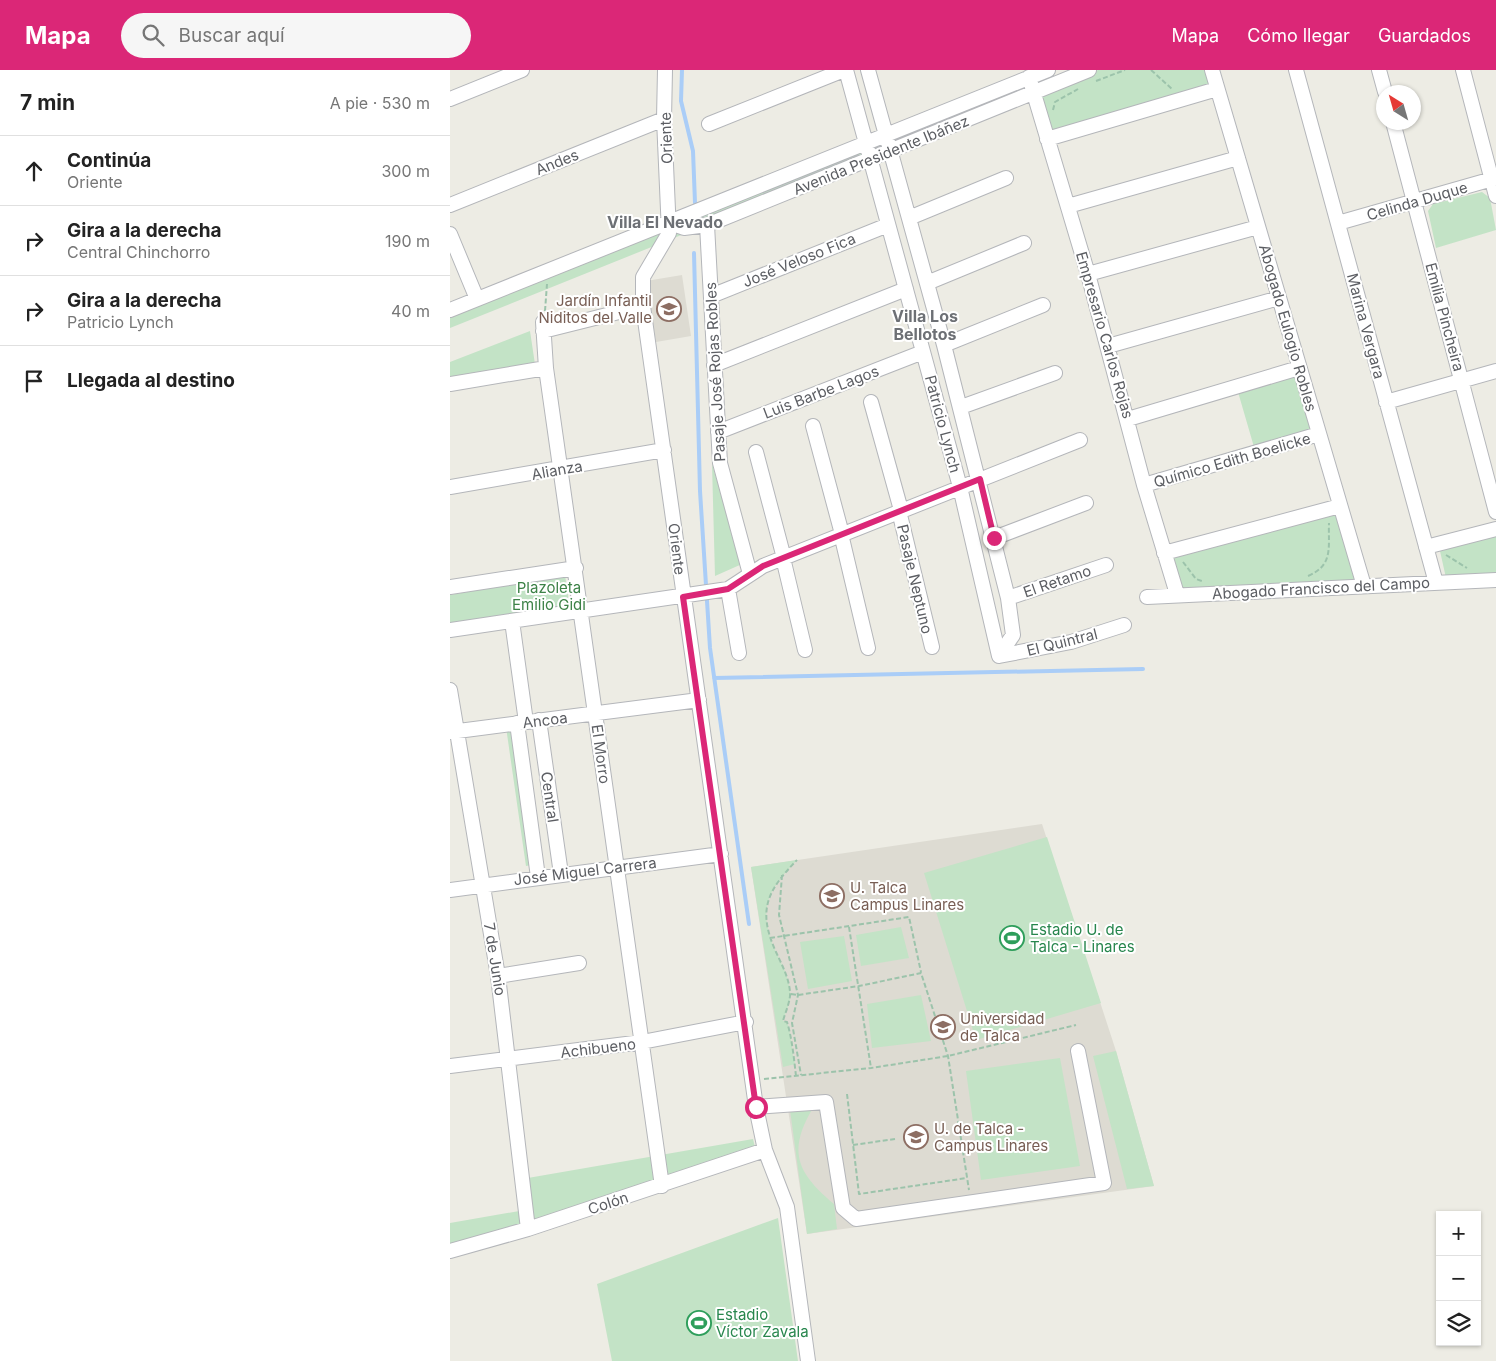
<!DOCTYPE html>
<html lang="es">
<meta charset="utf-8">
<style>
body{margin:0;font-family:Inter,sans-serif;background:#f6f6f6;color:#222}
.controls{position:absolute;right:15px;bottom:15px;display:grid;overflow:hidden;border-radius:0px;box-shadow:0 1px 4px #0004}
.controls button{width:45px;height:45px;display:grid;place-items:center;padding:0;border:0;border-bottom:1px solid #e0e0e0;background:#fff;color:#222;font:25px sans-serif}
.compass{position:absolute;left:926px;top:15px;width:45px;height:45px;border-radius:50%;background:#fff;box-shadow:0 1px 4px #0004;rotate:323deg}
.stop{position:absolute;width:15px;height:15px;margin:-11px;border:4px solid #db2777;border-radius:50%;background:#fff}
.stop.end{background:#db2777;border-color:#fff;box-shadow:0 1px 5px #0008}
.list{margin:0;padding:0;list-style:none}
h2{display:flex;justify-content:space-between;align-items:center;height:65px;margin:0;padding:0 20px;font-size:21px}
h2 small{font-size:16px;font-weight:400;color:#767676}
.list li{display:grid;grid-template-columns:32px 1fr auto;gap:15px;align-items:center;box-sizing:border-box;height:70px;padding:0 20px;border-top:1px solid #e0e0e0}
.list b{display:block;font-size:19px;white-space:nowrap}
.list p{margin:0;font-size:16px;white-space:nowrap;color:#767676}
.list em{font-size:16px;font-style:normal;color:#767676}
.icon{flex:none;width:28px;height:28px;fill:none;stroke:currentColor;stroke-width:2;stroke-linecap:round;stroke-linejoin:round}
.map{position:relative;flex:none;width:1046px;height:1291px;overflow:hidden}
header{display:flex;align-items:center;gap:30px;box-sizing:border-box;height:70px;padding:0 25px;background:#db2777;color:#fff}
header strong{font-size:24px}
nav{display:flex;gap:28px;margin-inline-start:auto;font-size:18px}
.search{width:350px;height:45px;background:#f6f6f6;display:flex;align-items:center;gap:12px;box-sizing:border-box;padding:0 18px;border-radius:28px;color:#767676;font-size:19px}
main{display:flex}
aside{flex:1;background:#fff}
.map>svg:first-child{display:block}
.education{fill:#dddbd2}
.green{fill:#c3e3c6}
.lines{fill:none;stroke-linecap:round;stroke-linejoin:round}
.stream{stroke:#aacdf7;stroke-width:4}
.minor-casing{stroke:#b4b6ba;stroke-width:16}
.path{stroke:#9cc3ab;stroke-width:2;stroke-dasharray:5 2.5;stroke-linecap:butt}
.minor{stroke:#fff;stroke-width:14}
.route{stroke:#db2777;stroke-width:6}
.labels{text-anchor:middle;dominant-baseline:central;stroke-width:4;stroke-linejoin:round;paint-order:stroke}
.street-label{font-size:15px;fill:#5c5e63;stroke:#fff}
.education-label{font-size:15px;fill:#785e54;stroke:#fff;text-anchor:start}
.park-label{font-size:15px;fill:#3d8247;stroke:#fff}
.leisure-label{font-size:15px;fill:#27864d;stroke:#fff;text-anchor:start}
.neighbourhood-label{font-size:16px;font-weight:bold;fill:#6d7075;stroke:#fff}
</style>
<header>
<strong>Mapa</strong>
<div class="search"><svg class="icon" aria-label="search" viewBox="0 0 24 24"><circle cx="10" cy="10" r="6"/><path d="M15 15l6 6"/></svg>Buscar aquí</div>
<nav><a>Mapa</a><a>Cómo llegar</a><a>Guardados</a></nav>
</header>
<main>
<aside>
<h2>7 min<small>A pie · 530 m</small></h2>
<ul class="list">
<li><svg class="icon" aria-label="ahead" viewBox="0 0 24 24"><path d="M12 20V5M6 11l6-6 6 6"/></svg><div><b>Continúa</b><p>Oriente</p></div><em>300 m</em></li>
<li><svg class="icon" aria-label="right" viewBox="0 0 24 24"><path d="M7 20v-9h11M14 6l5 5-5 5"/></svg><div><b>Gira a la derecha</b><p>Central Chinchorro</p></div><em>190 m</em></li>
<li><svg class="icon" aria-label="right" viewBox="0 0 24 24"><path d="M7 20v-9h11M14 6l5 5-5 5"/></svg><div><b>Gira a la derecha</b><p>Patricio Lynch</p></div><em>40 m</em></li>
<li><svg class="icon" aria-label="arrive" viewBox="0 0 24 24"><path d="M6 21V4h12l-3 4 3 4H6"/></svg><div><b>Llegada al destino</b></div></li>
</ul>
</aside>
<div class="map">
<svg width="1046" height="1291" viewBox="0 0 1046 1291">
<rect width="100%" height="100%" fill="#edece4"/>
<path class="education" d="M232,205L241,266L206,272L196,211Z
M592,754L666,981L704,1116L357,1164L301,797Z"/>
<path class="green" d="M648,0H757L762,16L600,63L589,25Z
M541,28L545,39L0,258V244Z
M1032,122L1040,128L1046,160L986,178L978,141L983,134Z
M80,261L86,301L0,313V292Z
M845,304L863,360L804,377L788,322Z
M262,394L292,494L265,506Z
M887,442L906,510L731,519L721,486Z
M1046,466V506L996,508L990,481Z
M115,505L120,540L0,557V525Z
M71,655L92,793L76,796L56,657Z
M597,767L651,933L526,970L474,803Z
M347,790C317,821 307,840 326,882C332,895 339,907 340,922C342,930 335,943 333,951L337,952C342,966 341,980 345,994L333,997L301,797Z
M451,857L459,888L411,896L406,865Z
M394,866L402,911L358,919L350,872Z
M471,925L481,971L422,978L417,934Z
M666,981L704,1116L677,1119L643,986Z
M610,988L630,1096L531,1110L516,1001Z
M364,1036C337,1081 346,1102 384,1134L387,1159L357,1164L340,1040Z
M303,1069L306,1081L0,1177V1153L75,1140L72,1109Z
M328,1148L348,1291H162L147,1214Z"/>
<g class="lines">
<path class="stream" d="M232,0L231,31L243,81L245,133
M244,183L250,421L260,578L299,854
M264,608L693,599"/>
<defs>
<path id="minor" d="M215,0L214,49L219,163L193,207V236L306,1037L315,1080L337,1137L358,1291
M396,0L510,417L549,586
M418,0L494,275L558,528L563,565L549,586
M762,0L914,516
M846,0L986,513
M929,0L935,22
M1013,0L1046,126
M579,7L638,204L694,415L727,524
M0,29L72,0
M943,52L1046,442
M259,54L394,0
M597,69L767,19
M0,135L214,49
M618,136L788,88
M459,148L556,108
M220,153L234,158L257,155L639,0
M888,153L1046,108
M257,155L270,393L300,504
M0,164L27,229
M638,204L808,157
M477,213L574,173
M261,226L438,155
M0,240L598,0
M93,252L96,298L212,1116
M93,261L193,236
M494,275L593,235
M658,276L829,228
M264,295L456,219
M0,314L96,298
M421,332L451,440
M936,332L1046,301
M511,337L605,303
M678,349L849,298
M363,356L392,464
M268,362L473,282
M306,382L334,488
M694,415L869,364
M0,417L214,380
M449,441L482,577
M391,464L418,578
M544,468L636,433
M976,477L1046,459
M714,483L890,436
M333,488L355,580
M0,517L126,498
M278,519L289,583
M697,527L1046,510
M558,528L656,495
M62,551L76,652
M0,560L278,519L313,496L630,370
M549,586L621,572L674,555
M0,620L48,906L78,1159
M89,650L111,804
M67,653L88,807
M0,662L249,630
M0,820L271,784
M48,906L129,893
M0,996L192,972L296,952
M306,1037L376,1032L393,1138L406,1149L654,1113L628,981
M0,1181L78,1159L315,1080"/>
</defs>
<use href="#minor" class="minor-casing"/>
<path class="path" d="M701,0L722,19
M646,11L675,0
M603,40L605,32L628,19
M95,241L97,214
M996,485L1017,498
M733,492L746,509L752,511
M858,506C884,495 878,477 879,453
M332,805L329,845L348,925L342,953L351,1005
M399,857L421,998
M320,868L459,847L471,902
M341,924L348,925L409,916L471,903L498,986L519,1120
M346,1006C344,989 342,968 337,952L333,951C335,943 341,930 340,922C339,908 332,895 326,882C307,840 317,821 347,790
M314,1009L421,998L498,986L626,955
M397,1024L409,1124L517,1108
M403,1075L445,1069"/>
<use href="#minor" class="minor"/>
</g>
<g class="lines">
<path class="route" d="M306,1037L233,527L278,519L313,496L530,409L544,468"/>
</g>
<defs>
<symbol id="school-ring" viewBox="-11 -11 22 22"><circle r="9.5" fill="#fff" stroke="#8d6e63" stroke-width="1.5"/><path d="M0-5L7-2L0 1L-7-2ZM-4 1L0 2.5L4 1V4Q0 6-4 4Z" fill="#8d6e63"/></symbol>
<symbol id="university-ring" viewBox="-11 -11 22 22"><circle r="9.5" fill="#fff" stroke="#8d6e63" stroke-width="1.5"/><path d="M0-5L7-2L0 1L-7-2ZM-4 1L0 2.5L4 1V4Q0 6-4 4Z" fill="#8d6e63"/></symbol>
<symbol id="stadium-ring" viewBox="-11 -11 22 22"><circle r="9.5" fill="#fff" stroke="#2e9e5b" stroke-width="1.5"/><path d="M0-5a6.5 5 0 1 0 0 10a6.5 5 0 1 0 0-10ZM-3.5-1.8h7v3.6h-7Z" fill="#2e9e5b"/></symbol>
</defs>
<g fill-rule="evenodd">
<use href="#school-ring" x="205" y="225" width="28" height="28"/>
<use href="#university-ring" x="368" y="812" width="28" height="28"/>
<use href="#stadium-ring" x="548" y="854" width="28" height="28"/>
<use href="#university-ring" x="479" y="943" width="28" height="28"/>
<use href="#university-ring" x="452" y="1053" width="28" height="28"/>
<use href="#stadium-ring" x="235" y="1239" width="28" height="28"/>
</g>
<g class="labels">
<g class="street-label">
<text transform="translate(216 68) rotate(-92)">Oriente</text>
<text transform="translate(431 85) rotate(-22)">Avenida Presidente Ibáñez</text>
<text transform="translate(107 92) rotate(-22)">Andes</text>
<text transform="translate(967 131) rotate(-16)">Celinda Duque</text>
<text transform="translate(349 190) rotate(-22)">José Veloso Fica</text>
<text transform="translate(995 247) rotate(75)">Emilia Pincheira</text>
<text transform="translate(916 256) rotate(75)">Marina Vergara</text>
<text transform="translate(838 258) rotate(74)">Abogado Eulogio Robles</text>
<text transform="translate(655 265) rotate(74)">Empresario Carlos Rojas</text>
<text transform="translate(265 302) rotate(-93)">Pasaje José Rojas Robles</text>
<text transform="translate(371 322) rotate(-21)">Luis Barbe Lagos</text>
<text transform="translate(493 354) rotate(75)">Patricio Lynch</text>
<text transform="translate(782 390) rotate(-16)">Químico Edith Boelicke</text>
<text transform="translate(107 400) rotate(-10)">Alianza</text>
<text transform="translate(227 479) rotate(83)">Oriente</text>
<text transform="translate(465 509) rotate(77)">Pasaje Neptuno</text>
<text transform="translate(607 511) rotate(-19)">El Retamo</text>
<text transform="translate(871 518) rotate(-3)">Abogado Francisco del Campo</text>
<text transform="translate(612 572) rotate(-14)">El Quintral</text>
<text transform="translate(95 650) rotate(-7)">Ancoa</text>
<text transform="translate(151 684) rotate(82)">El Morro</text>
<text transform="translate(100 727) rotate(82)">Central</text>
<text transform="translate(135 801) rotate(-7)">José Miguel Carrera</text>
<text transform="translate(45 889) rotate(81)">7 de Junio</text>
<text transform="translate(148 978) rotate(-7)">Achibueno</text>
<text transform="translate(158 1133) rotate(-18)">Colón</text>
</g>
<g class="education-label">
<text x="202" y="230" text-anchor="end">Jardín Infantil<tspan x="202" dy="17">Niditos del Valle</tspan></text>
<text x="400" y="817">U. Talca<tspan x="400" dy="17">Campus Linares</tspan></text>
<text x="510" y="948">Universidad<tspan x="510" dy="17">de Talca</tspan></text>
<text x="484" y="1058">U. de Talca -<tspan x="484" dy="17">Campus Linares</tspan></text>
</g>
<g class="park-label">
<text x="99" y="517">Plazoleta<tspan x="99" dy="17">Emilio Gidi</tspan></text>
</g>
<g class="leisure-label">
<text x="580" y="859">Estadio U. de<tspan x="580" dy="17">Talca - Linares</tspan></text>
<text x="266" y="1244">Estadio<tspan x="266" dy="17">Víctor Zavala</tspan></text>
</g>
<g class="neighbourhood-label">
<text x="215" y="152">Villa El Nevado</text>
<text x="475" y="246">Villa Los<tspan x="475" dy="18">Bellotos</tspan></text>
</g>
</g>
</svg>
<div class="controls">
<button>+</button>
<button>−</button>
<button><svg class="icon" aria-label="layers" viewBox="0 0 24 24"><path d="M12 4l9 5-9 5-9-5zM3 14l9 5 9-5"/></svg></button>
</div>
<svg class="compass" viewBox="-18 -18 36 36"><path d="M0-13l5 13h-10z" fill="#e53935"/><path d="M0 13l5-13h-10z" fill="#767676"/></svg>
<div class="stop" style="left:306px;top:1037px"></div>
<div class="stop end" style="left:544px;top:468px"></div>
</div>
</main>
